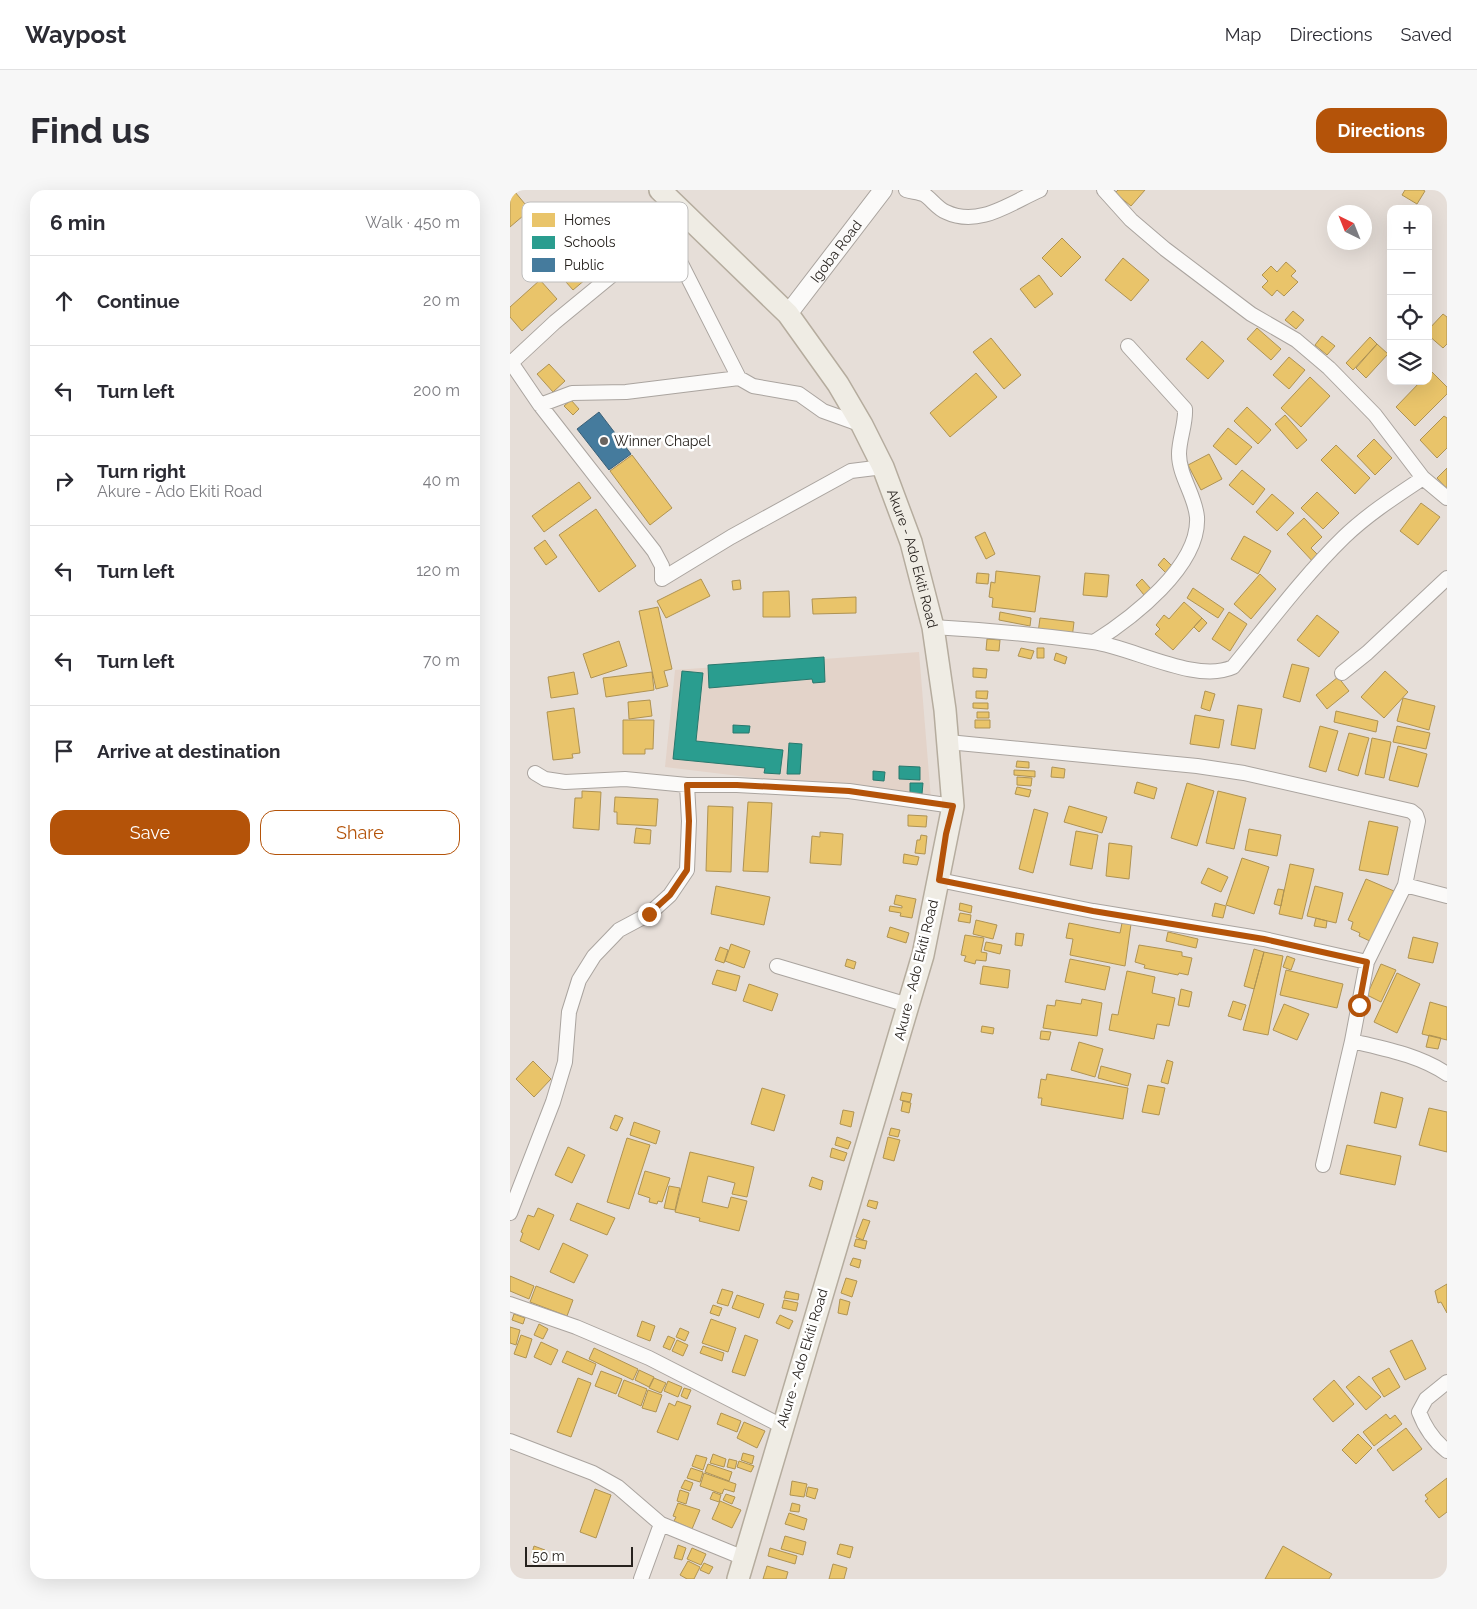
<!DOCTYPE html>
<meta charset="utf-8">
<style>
body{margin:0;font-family:Raleway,sans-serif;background:#f7f7f7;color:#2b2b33}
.controls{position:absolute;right:15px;top:15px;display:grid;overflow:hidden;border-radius:10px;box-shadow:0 5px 20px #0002}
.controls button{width:45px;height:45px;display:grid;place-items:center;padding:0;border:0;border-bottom:1px solid #e1e1e2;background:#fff;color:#2b2b33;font:25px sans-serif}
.compass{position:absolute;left:817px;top:15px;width:45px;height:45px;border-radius:50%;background:#fff;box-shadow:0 5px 20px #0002;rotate:317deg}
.scale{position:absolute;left:15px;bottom:12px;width:108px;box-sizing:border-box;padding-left:5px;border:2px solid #27221e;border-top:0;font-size:14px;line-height:18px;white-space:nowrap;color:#27221e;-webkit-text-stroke:4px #fff;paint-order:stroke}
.stop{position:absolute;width:15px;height:15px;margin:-11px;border:4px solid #b45309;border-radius:50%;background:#fff}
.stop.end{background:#b45309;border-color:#fff;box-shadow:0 1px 5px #0008}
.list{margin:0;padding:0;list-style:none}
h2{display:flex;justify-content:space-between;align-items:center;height:65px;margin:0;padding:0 20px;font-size:21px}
h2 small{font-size:16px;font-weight:400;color:#7c7c81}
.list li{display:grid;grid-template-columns:32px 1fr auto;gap:15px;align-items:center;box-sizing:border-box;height:90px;padding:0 20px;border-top:1px solid #e1e1e2}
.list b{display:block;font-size:19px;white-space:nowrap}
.list p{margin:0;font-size:16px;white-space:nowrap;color:#7c7c81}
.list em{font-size:16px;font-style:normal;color:#7c7c81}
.actions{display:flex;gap:10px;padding:15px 20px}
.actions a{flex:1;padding:11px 0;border:1px solid #b45309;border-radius:15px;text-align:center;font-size:18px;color:#b45309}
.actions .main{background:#b45309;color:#fff}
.icon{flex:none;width:28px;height:28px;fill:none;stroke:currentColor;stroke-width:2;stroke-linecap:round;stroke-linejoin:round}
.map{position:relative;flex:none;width:937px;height:1389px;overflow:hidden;border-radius:15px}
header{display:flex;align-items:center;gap:30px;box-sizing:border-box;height:70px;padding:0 25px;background:#fff;border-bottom:1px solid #e1e1e2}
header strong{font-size:24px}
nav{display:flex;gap:28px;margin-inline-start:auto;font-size:18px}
.intro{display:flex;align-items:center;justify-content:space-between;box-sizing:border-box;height:120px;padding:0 30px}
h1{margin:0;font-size:35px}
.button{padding:12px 22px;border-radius:15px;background:#b45309;color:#fff;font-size:18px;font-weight:700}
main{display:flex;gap:30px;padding:0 30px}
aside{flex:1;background:#fff;border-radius:15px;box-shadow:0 5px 20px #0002}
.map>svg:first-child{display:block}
.built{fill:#e3d3c9}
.homes{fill:#e9c46a;stroke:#af9353}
.schools{fill:#2a9d8f;stroke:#29786d}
.public{fill:#457b9d;stroke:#3c6077}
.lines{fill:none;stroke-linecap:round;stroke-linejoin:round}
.minor-casing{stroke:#aaa49f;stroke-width:16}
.tertiary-casing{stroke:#aaa49f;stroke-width:20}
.primary-casing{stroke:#b5ac9e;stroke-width:24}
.minor{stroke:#fbfaf9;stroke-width:14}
.tertiary{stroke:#fbfaf9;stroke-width:18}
.primary{stroke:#efece4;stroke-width:21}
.route{stroke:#b45309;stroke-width:6}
.poi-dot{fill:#6a645f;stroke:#fff;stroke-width:2}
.labels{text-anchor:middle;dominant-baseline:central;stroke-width:5;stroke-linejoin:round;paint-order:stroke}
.street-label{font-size:14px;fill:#27221e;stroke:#fff}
.poi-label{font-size:14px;fill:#27221e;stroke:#fff;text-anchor:start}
.key{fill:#fff;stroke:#bebdbc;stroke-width:1}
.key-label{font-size:14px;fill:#27221e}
</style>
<header>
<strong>Waypost</strong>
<nav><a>Map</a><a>Directions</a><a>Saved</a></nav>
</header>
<div class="intro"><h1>Find us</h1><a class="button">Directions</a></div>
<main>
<aside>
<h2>6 min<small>Walk · 450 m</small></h2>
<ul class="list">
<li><svg class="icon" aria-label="ahead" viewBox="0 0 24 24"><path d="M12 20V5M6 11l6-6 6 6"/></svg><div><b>Continue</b></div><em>20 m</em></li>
<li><svg class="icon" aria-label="left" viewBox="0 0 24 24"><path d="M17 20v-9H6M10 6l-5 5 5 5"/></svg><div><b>Turn left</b></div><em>200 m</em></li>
<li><svg class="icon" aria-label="right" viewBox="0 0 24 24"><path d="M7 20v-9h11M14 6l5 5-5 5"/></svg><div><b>Turn right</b><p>Akure - Ado Ekiti Road</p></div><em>40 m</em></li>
<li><svg class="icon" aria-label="left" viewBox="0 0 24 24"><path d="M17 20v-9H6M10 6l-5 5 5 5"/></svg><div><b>Turn left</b></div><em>120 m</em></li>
<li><svg class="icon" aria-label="left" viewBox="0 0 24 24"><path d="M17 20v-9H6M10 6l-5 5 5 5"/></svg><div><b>Turn left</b></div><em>70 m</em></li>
<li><svg class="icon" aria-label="arrive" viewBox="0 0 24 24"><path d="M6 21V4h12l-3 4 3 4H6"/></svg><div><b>Arrive at destination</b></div></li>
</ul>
<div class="actions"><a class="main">Save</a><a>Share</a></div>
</aside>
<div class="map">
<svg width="937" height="1389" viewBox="0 0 937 1389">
<rect width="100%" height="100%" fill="#e6ded8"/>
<path class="built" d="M409,462L421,609L155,577L165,480Z"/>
<path class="homes" d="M608,0H635L621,16L605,3Z
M895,0H913L915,1L907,14L892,5Z
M5,2L20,20L0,37V6Z
M552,48L571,67L551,87L532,68Z
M55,65L76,89L63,100L42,76Z
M613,68L639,90L621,111L595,90Z
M776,72L786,81L781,86L788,92L774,106L767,100L762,106L752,97L758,91L752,85L761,76L767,82Z
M529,85L543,104L525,118L510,99Z
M30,90L47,109L12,141L0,127V117Z
M783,121L794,130L786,139L775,130Z
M933,124L937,127V154L933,158L918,145V140Z
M747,138L771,159L761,170L737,149Z
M812,146L825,156L817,165L805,155Z
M860,147L867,154L843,180L836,173Z
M481,148L511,185L494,199L463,162Z
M692,151L714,171L698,189L676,169Z
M867,154L878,164L856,188L846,178Z
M779,167L795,180L779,199L763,185Z
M39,174L55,191L43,202L27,184Z
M921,181L937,197V204L905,236L886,217L911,191H918V184Z
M466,183L487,207L440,247L420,223Z
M800,187L820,206L791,237L771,218Z
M61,210L69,219L63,225L54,216Z
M737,217L761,240L748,254L724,231Z
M775,225L797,250L787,259L765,234Z
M934,226L937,228V258L927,268L910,250Z
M718,238L742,257L726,275L703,256Z
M864,249L882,268L865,285L847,266Z
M826,255L860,288L845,304L811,270Z
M699,264L712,289L691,300L678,275Z
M122,265L162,318L140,335L100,281Z
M937,278V299L927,288Z
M732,280L755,299L743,315L719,295Z
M69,292L81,308L34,342L22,326Z
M807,302L829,323L813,339L791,318Z
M762,304L784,323L767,341L746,322Z
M911,313L930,327L908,355L890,341Z
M86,319L126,376L89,402L49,345Z
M794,328L812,347L801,358L812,369L806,375L777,344Z
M475,342L485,364L476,369L465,347Z
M734,346L761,361L748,384L721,369Z
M35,350L47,367L36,375L24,358Z
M654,368L664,378L658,385L648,375Z
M486,381L530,386L525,422L482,417L483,408L479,407L481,392L485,393Z
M467,383L479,384L478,394L466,393Z
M575,383L599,385L597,407L573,405Z
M750,384L766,399L741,429L724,414Z
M191,389L200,406L156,428L147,411Z
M632,389L641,399L634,405L626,395Z
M230,390L231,399L223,400L222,391Z
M683,398L714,419L708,428L677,408Z
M279,401L280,427H253V402Z
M346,407V423L303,424L302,409Z
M674,412L692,428L663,460L645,444L650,439L646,435L654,425L659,429Z
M148,417L162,479L154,481L158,496L146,499L129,421Z
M490,422L521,428L520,436L489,430Z
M719,422L737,434L720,461L702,449Z
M807,425L829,442L809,467L787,450Z
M530,428L564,432L562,448L528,443Z
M692,428L697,433L689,442L684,437Z
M477,449L490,450L489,461L476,460Z
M109,451L117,476L81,488L73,464Z
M511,458L524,461L521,469L508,466Z
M527,458H534V468H527Z
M546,463L557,467L555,474L544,470Z
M782,474L799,478L790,512L773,507Z
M463,478L477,479L476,488L463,487Z
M875,481L898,502L874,528L851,507Z
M64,482L68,504L41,508L38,487Z
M142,482L144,500L96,507L93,488Z
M828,487L839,501L817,519L806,505Z
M466,501H478L477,509L466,508Z
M695,501L705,504L700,521L691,518Z
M893,508L925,516L919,540L887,531Z
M140,510L142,526L119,529L118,512Z
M463,513H478V519L463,518Z
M728,515L752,519L745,559L721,555Z
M64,518L70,563L62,564L63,568L43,570L37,522Z
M826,521L868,531L866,542L824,532Z
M467,522H479V528H467Z
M685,525L714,530L709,558L680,554Z
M113,530H144L143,559H135V564H113Z
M465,530H480V538H465Z
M810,536L828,541L816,582L799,577Z
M887,536L920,543L916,559L883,552Z
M839,543L859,548L848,586L828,580Z
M862,548L881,552L874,588L855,584Z
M888,556L917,564L908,597L879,590Z
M507,571L519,572V578L506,577Z
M542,577L555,579L554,588L541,587Z
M504,580L525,581V587L504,585Z
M507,587L522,588L521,596L507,595Z
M627,592L647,598L644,609L624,603Z
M677,593L704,601L687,656L661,648Z
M507,597L521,600L519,607L505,604Z
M72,601L91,602L89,640L63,638L65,608H72Z
M708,601L736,608L724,659L696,653Z
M105,607L148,609L146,636L107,634V622H104Z
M238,612L262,613L258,682L233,681Z
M198,616L223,617L221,682L196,681Z
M559,616L597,627L592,643L554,632Z
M524,619L538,623L523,683L509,679Z
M398,625L417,626L416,637L398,636Z
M859,631L888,637L878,685L849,680Z
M126,638L141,640L140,654L124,653Z
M739,639L771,645L767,666L735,660Z
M566,641L588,645L582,679L560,675Z
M310,642L333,644L331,675L300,673L302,646L310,647Z
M411,645L417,646L415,664L405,663L407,650H410Z
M599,653L622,656L619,689L596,686Z
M394,664L409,667L407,675L393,673Z
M732,668L759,677L744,724L716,715Z
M780,674L804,679L792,729L769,724Z
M698,678L718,687L711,702L691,693Z
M856,689L884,701L862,752L849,746L850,743L841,739L843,732L838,730Z
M206,696L260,707L254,735L201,724Z
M805,696L833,703L826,733L797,726Z
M768,699L774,700L771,716L764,714Z
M386,705L406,709L402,728L390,726L391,723L379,721L380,716L392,718V716L384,714Z
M450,713L462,716L461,723L449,720Z
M705,713L716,716L713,728L702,726Z
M450,723L461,725L460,733L448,731Z
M806,728L817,731L816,738L804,736Z
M466,730L487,735L483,749L463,744Z
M559,733L610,743L612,733L621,734L615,776L560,765L563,749L556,748Z
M380,737L399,743L396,753L377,747Z
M658,742L688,749L686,758L656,751Z
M506,743L514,744L512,756L505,755Z
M455,745L474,748L471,762L477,763L476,771L466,770L465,774L454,771L456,766L451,765Z
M903,747L928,753L923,773L898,768Z
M476,752L492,755L490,764L474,760Z
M221,754L240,761L234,778L215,771Z
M629,755L672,762V766L682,768L678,785L669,783L668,785L634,778L635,775L625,772Z
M210,757L218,760L214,773L205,770Z
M744,759L754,762L744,799L734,796Z
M754,762L773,766L758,845L733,840Z
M777,766L785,769L781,780L773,777Z
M337,769L346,772L344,779L335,776Z
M560,769L600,777L595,800L555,792Z
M871,774L886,780L871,812L857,805Z
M473,776L500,780L498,798L470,794Z
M207,780L230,786L226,801L202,794Z
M776,780L833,794L827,818L770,805Z
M617,781L645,787L642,803L665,808L659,836L647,834L644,849L599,840L602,824L608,825Z
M887,783L910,794L887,843L864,832Z
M239,794L268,804L262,821L233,811Z
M671,799L682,802L679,817L668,815Z
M572,809L592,813L587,846L533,838L537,815L545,816L546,810L571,814Z
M723,811L736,815L731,830L718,826Z
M920,812L937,817V850L912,844Z
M774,814L799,824L787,850L763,840Z
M472,836L484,838L483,844L471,842Z
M531,841L541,842L539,850L530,849Z
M919,845L931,848L928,859L916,857Z
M569,852L593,859L585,887L561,880Z
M657,870L663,872L658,894L651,892Z
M23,871L41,889L24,907L6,889Z
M591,876L621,884L618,896L588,888Z
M537,884L618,898L613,929L531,915L532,908H528L531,889L536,890Z
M638,895L655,898L649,925L632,922Z
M252,898L275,905L264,941L241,934Z
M392,902L402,904L400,912L390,910Z
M871,902L893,908L886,938L864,933Z
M393,911L401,913L399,923L391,921Z
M919,918L937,922V962L909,955Z
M333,920L344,922L341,937L330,934Z
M105,925L113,928L107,941L100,938Z
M124,932L150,941L146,954L120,945Z
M381,938L390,940L388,947L379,945Z
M327,947L341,952L338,959L325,955Z
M378,947L390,950L384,971L373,968Z
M117,948L140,955L119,1019L97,1012Z
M837,955L891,966L885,995L830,984Z
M58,957L75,965L62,993L45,985Z
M322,958L337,963L334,971L320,967Z
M180,962L244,977L237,1007L222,1004L225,993L198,986L192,1012L218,1018L221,1007L237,1011L229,1041L189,1031L190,1028L165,1022Z
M135,981L160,988L152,1012L148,1011L147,1014L139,1012L140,1008L128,1004Z
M302,987L313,991L311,1000L299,996Z
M159,996L170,998L165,1020L154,1018Z
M359,1010L368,1012L366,1019L357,1016Z
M67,1013L105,1028L97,1045L60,1030Z
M28,1018L44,1025L29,1060L10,1051L13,1043L11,1042L18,1025L24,1027Z
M353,1029L360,1031L353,1050L346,1047Z
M346,1049L357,1051L355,1059L344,1056Z
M53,1053L78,1065L64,1093L40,1082Z
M343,1068L351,1070L349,1078L340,1075Z
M0,1086L24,1096L19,1109L0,1101Z
M336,1088L347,1091L342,1107L331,1103Z
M937,1094V1123L931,1112L928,1113L925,1101Z
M26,1096L63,1110L57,1126L20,1112Z
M212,1099L223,1102L218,1116L207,1113Z
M276,1101L289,1104L288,1110L274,1108Z
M227,1105L254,1114L249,1128L222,1118Z
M330,1109L340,1112L337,1125L328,1123Z
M274,1110L288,1113L286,1121L272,1118Z
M203,1115L212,1118L209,1126L200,1123Z
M4,1124L15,1128L13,1134L2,1130Z
M270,1125L283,1131L279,1139L266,1133Z
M201,1129L226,1138L218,1162L192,1153Z
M132,1131L145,1136L140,1151L127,1146Z
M29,1134L38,1139L33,1149L24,1145Z
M0,1137L10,1140L6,1155L0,1153Z
M170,1138L179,1142L175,1151L166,1147Z
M11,1145L22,1149L16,1168L4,1164Z
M235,1145L248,1150L235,1186L222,1182Z
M158,1146L165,1149L160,1160L153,1157Z
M167,1150L178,1155L173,1166L162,1161Z
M902,1150L916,1179L895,1190L880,1161Z
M31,1152L48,1160L41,1175L24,1167Z
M193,1156L214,1163L212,1171L190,1163Z
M84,1158L128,1179L123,1190L79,1169Z
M57,1161L86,1174L82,1185L52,1172Z
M879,1178L890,1197L874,1207L862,1188Z
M129,1180L144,1187L139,1197L125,1190Z
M91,1181L112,1189L106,1204L85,1196Z
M849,1186L871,1207L856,1220L836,1197Z
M68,1188L81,1193L61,1247L47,1242Z
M144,1188L156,1193L151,1203L139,1198Z
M114,1190L137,1199L131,1216L108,1206Z
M824,1190L844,1214L823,1232L803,1209Z
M158,1191L172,1197L168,1207L154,1201Z
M174,1198L181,1200L177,1209L171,1206Z
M138,1200L152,1205L146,1222L132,1218Z
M167,1211L181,1216L168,1250L147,1242L159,1213L165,1216Z
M211,1223L231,1231L227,1242L207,1234Z
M876,1224L880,1229L885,1225L892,1234L864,1256L853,1242Z
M234,1232L255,1241L247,1258L227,1248Z
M896,1238L912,1259L883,1281L867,1260Z
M848,1244L862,1258L846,1274L832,1260Z
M233,1263L244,1266L242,1274L231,1270Z
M203,1264L216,1269L214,1277L200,1273Z
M186,1265L197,1268L193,1280L182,1276Z
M219,1269L227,1271L225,1279L217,1277Z
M229,1271L244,1276L241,1282L227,1277Z
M198,1274L222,1282L219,1291L195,1282Z
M181,1278L193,1282L190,1292L177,1288Z
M194,1283L226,1294L224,1302L214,1299L212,1304L190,1296Z
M937,1288V1322L929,1328L915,1311L918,1309L915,1305Z
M175,1290L183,1293L180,1301L171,1298Z
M282,1291L297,1294L294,1307L280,1305Z
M298,1297L308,1299L305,1309L296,1306Z
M85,1299L101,1305L86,1348L70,1342Z
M170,1300L179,1303L176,1314L167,1311Z
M203,1302L211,1305L209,1312L200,1309Z
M216,1304L225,1307L222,1314L213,1310Z
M210,1311L231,1320L222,1338L202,1329Z
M168,1313L190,1320L182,1339L164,1331L166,1327L163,1326Z
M282,1313L290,1315L289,1322L280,1321Z
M279,1323L297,1329L294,1340L275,1334Z
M275,1346L296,1352L293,1365L271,1359Z
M330,1354L343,1357L340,1368L327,1364Z
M168,1355L176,1358L172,1370L164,1368Z
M24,1356L35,1360L33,1366L22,1363Z
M773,1356L822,1384L819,1389H755Z
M182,1358L196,1364L191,1375L177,1369Z
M260,1358L287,1366L285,1374L258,1366Z
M178,1371L190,1377L184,1389H177L170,1385Z
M194,1373L203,1377L199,1384L190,1380Z
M323,1374L337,1378L334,1389H319Z
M257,1376L278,1382L276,1389H253Z"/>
<path class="schools" d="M314,467L315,492L303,493L302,489L199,498L198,475Z
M172,481L193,483L186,551L273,560L270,584L254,583L255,578L163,569Z
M223,535L240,536L239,543H223Z
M279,553L292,554L290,584H277Z
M389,576L410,577V590L389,589Z
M363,581L375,582L374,591L363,590Z
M400,593H413L412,604H400Z"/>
<path class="public" d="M89,222L121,264L99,280L67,239Z"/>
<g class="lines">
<defs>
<path id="minor" d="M396,0C402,2 410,2 415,5C422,10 428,19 436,22C469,38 502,12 530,0
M594,0L621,30L655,59L741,124L786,150L819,178L865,225L913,288L937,308
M0,171L30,215L144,361L152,376V389
M2,172L45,132L152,44H156L229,188L243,196L289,204L313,221L352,235
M30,215L62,203L116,202L229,188
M152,389L221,347L341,281L373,277
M423,437C476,440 530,445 583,452C622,457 686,494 723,477C759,433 793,387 834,347C858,324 886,306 913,288
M584,452C622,428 690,376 687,327C685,305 669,286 669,264C669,249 676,234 675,219L618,156
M832,483L857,463L937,388
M438,552L687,576L734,583L901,621L906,625L908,631L895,695L857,772L842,851C875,859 909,865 937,884
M25,583L35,589L55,592L115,589L177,595H227L339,601L443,616
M429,690L583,721L754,749L857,772
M895,695L937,706
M267,776L398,815
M813,975L842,851
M0,1023L43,912L55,872L59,822L69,790L84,766L109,740L139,724L160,705L177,680L179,631L177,595
M0,1114L66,1137L139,1168L272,1236
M937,1192L916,1209L909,1222C915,1238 923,1250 937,1261
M0,1251L83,1283L108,1297L151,1334L234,1368
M131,1389L151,1334"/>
<g id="tertiary">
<path id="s1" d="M278,124L373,0"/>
</g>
<g id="primary">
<path id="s2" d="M150,0L278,124L328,194L352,235L373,277L401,352L423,437L435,520L443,616L413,765L228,1389"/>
</g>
</defs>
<use href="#minor" class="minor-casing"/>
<use href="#tertiary" class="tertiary-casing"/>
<use href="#primary" class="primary-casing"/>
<use href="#minor" class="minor"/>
<use href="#tertiary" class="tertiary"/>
<use href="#primary" class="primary"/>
</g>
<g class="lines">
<path class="route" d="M139,724L160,705L177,680L179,631L177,595H227L339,601L443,616L436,644L429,690L583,721L754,749L857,772L849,815"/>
</g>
<circle class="poi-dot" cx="94" cy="251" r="5"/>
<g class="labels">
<g class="street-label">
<text stroke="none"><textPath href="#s1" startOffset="79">Igoba Road</textPath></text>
<text stroke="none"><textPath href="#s2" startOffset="455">Akure - Ado Ekiti Road</textPath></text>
<text transform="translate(406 780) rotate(-76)">Akure - Ado Ekiti Road</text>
<text transform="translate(292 1168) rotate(-73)">Akure - Ado Ekiti Road</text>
</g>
<g class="poi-label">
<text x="104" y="251">Winner Chapel</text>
</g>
</g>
<rect x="12" y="12" width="166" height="80" rx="8" class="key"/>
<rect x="22" y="23" width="23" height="14" fill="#e9c46a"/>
<rect x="22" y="46" width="23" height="13" fill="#2a9d8f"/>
<rect x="22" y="68" width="23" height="14" fill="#457b9d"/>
<g class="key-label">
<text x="54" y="35">Homes</text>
<text x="54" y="57">Schools</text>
<text x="54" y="80">Public</text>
</g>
</svg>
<div class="controls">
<button>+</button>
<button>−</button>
<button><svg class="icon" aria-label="locate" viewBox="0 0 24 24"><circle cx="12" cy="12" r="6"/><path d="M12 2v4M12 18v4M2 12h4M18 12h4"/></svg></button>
<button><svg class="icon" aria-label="layers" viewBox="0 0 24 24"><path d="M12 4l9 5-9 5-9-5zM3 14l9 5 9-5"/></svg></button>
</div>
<svg class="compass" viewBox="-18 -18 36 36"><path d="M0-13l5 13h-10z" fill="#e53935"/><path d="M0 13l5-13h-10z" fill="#7c7c81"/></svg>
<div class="scale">50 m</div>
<div class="stop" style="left:849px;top:815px"></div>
<div class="stop end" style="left:139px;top:724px"></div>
</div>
</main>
